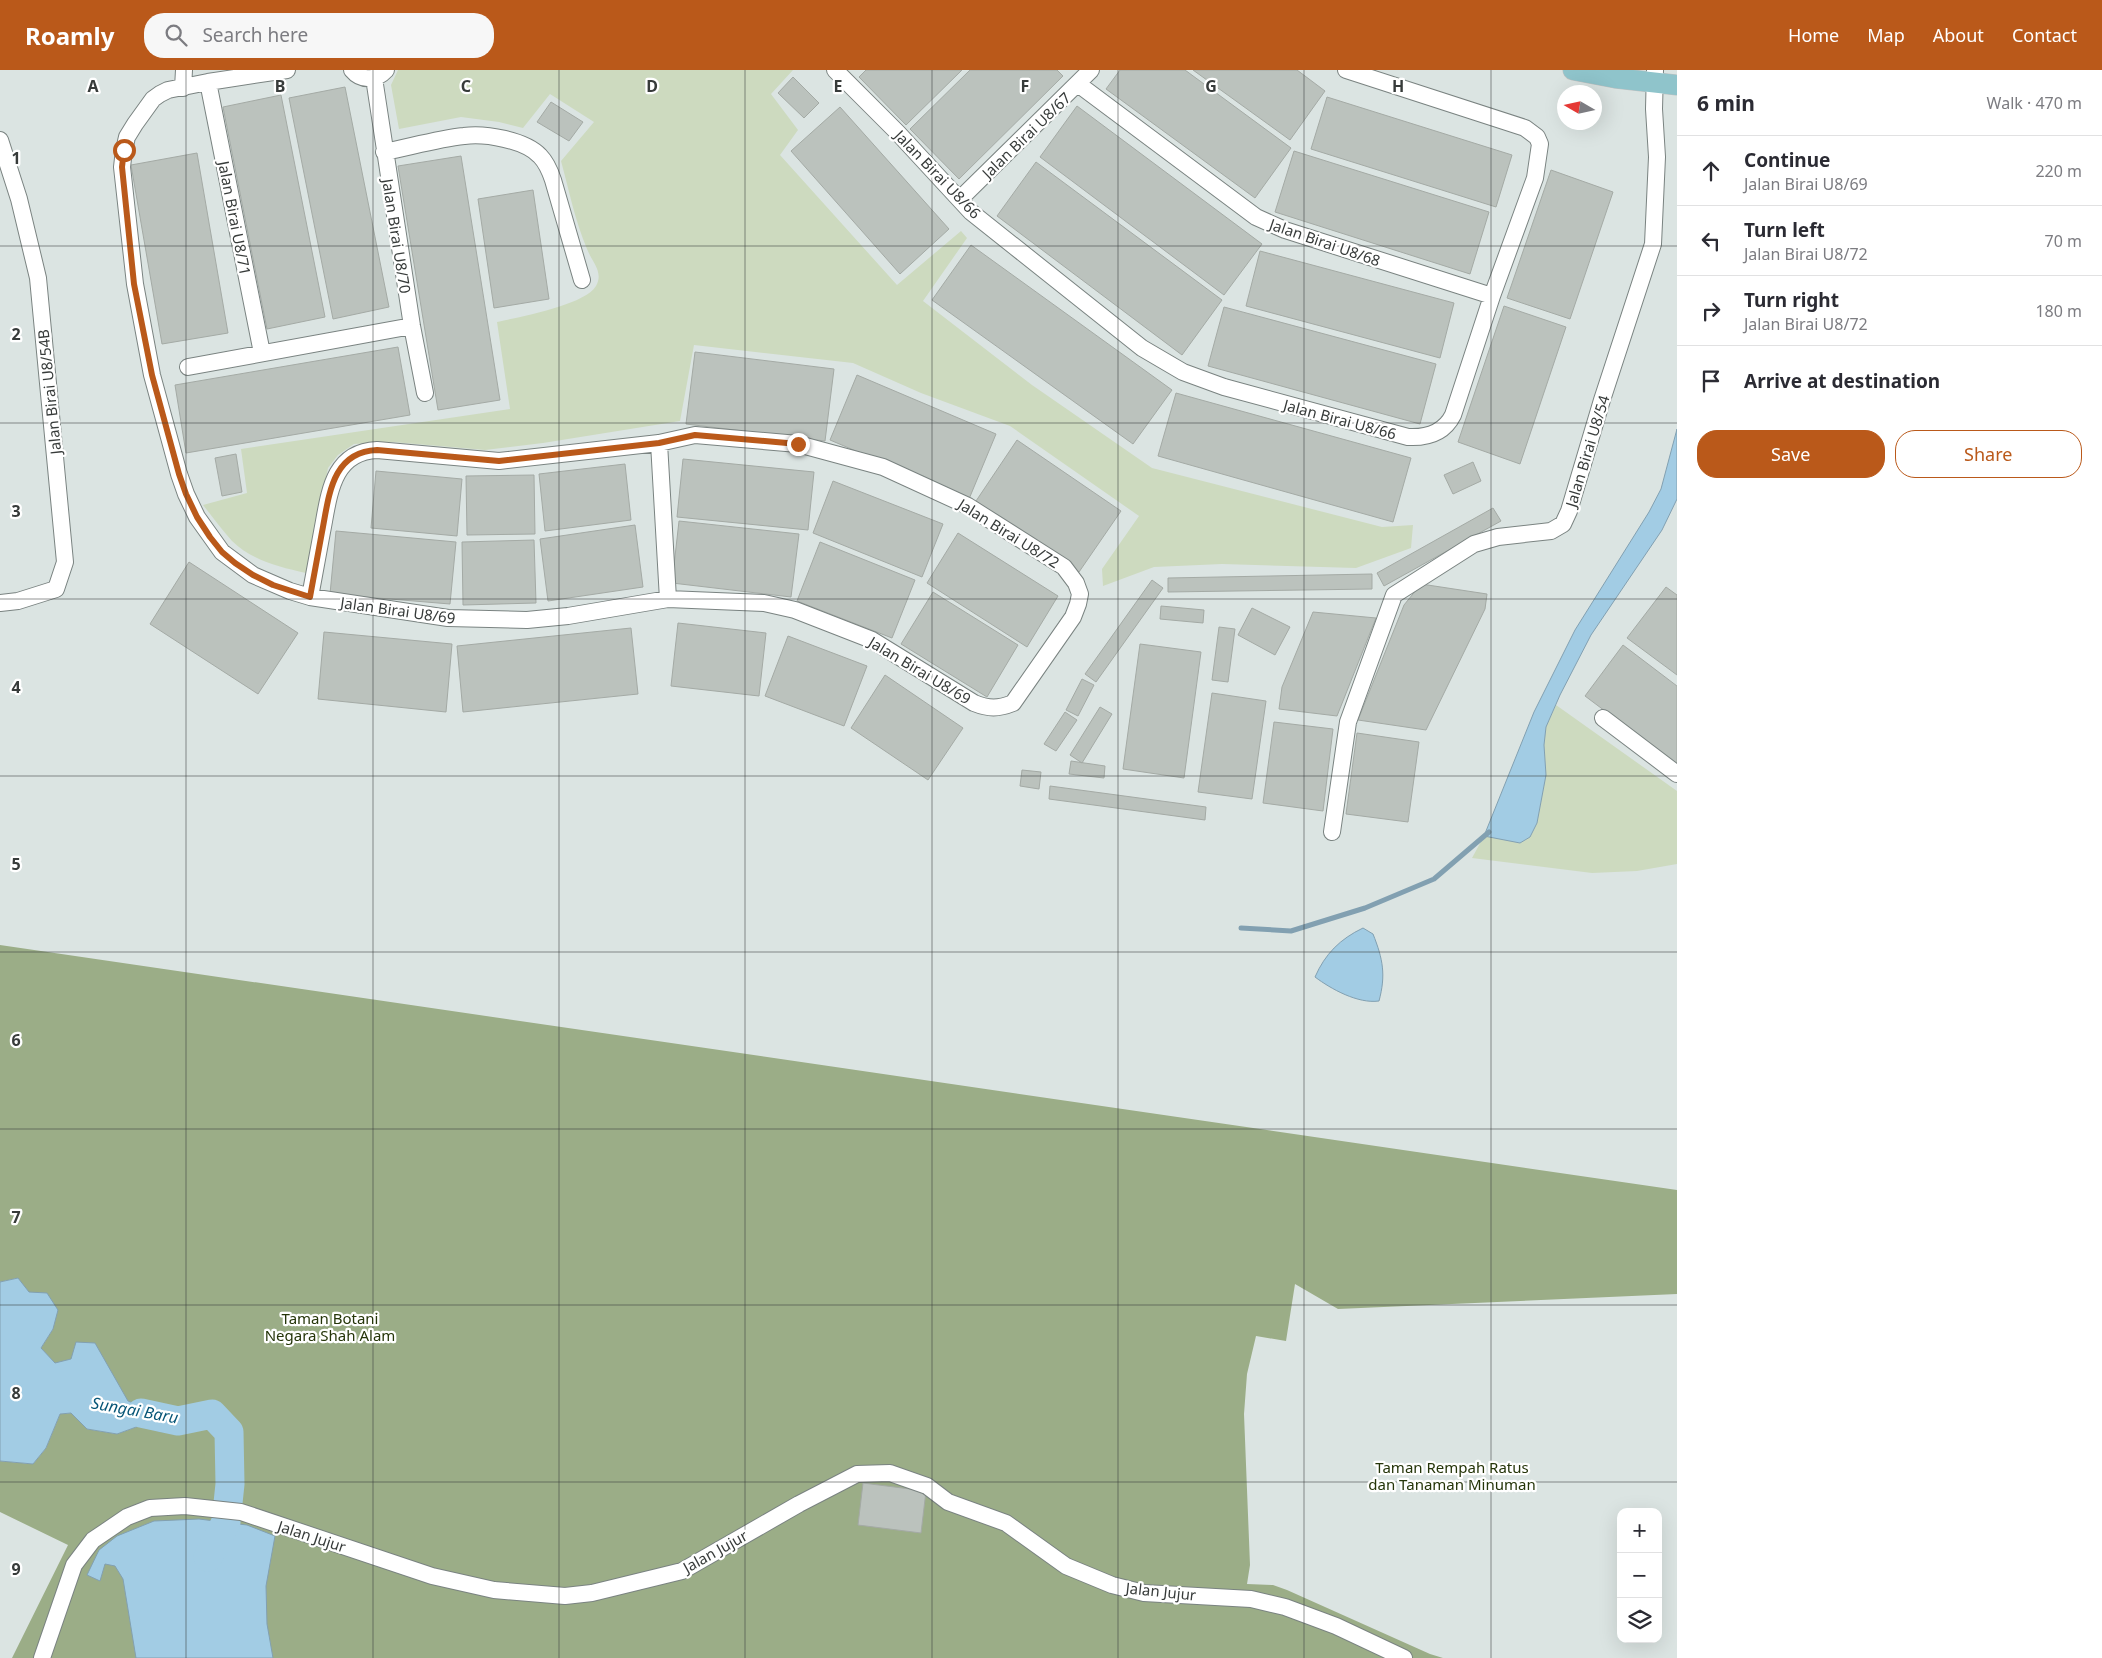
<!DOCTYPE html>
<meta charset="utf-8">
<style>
body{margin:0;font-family:"Noto Sans",sans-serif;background:#f7f7f7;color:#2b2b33}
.controls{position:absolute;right:15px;bottom:15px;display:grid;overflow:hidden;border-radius:10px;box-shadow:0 5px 20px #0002}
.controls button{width:45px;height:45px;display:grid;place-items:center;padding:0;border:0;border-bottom:1px solid #e1e1e2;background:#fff;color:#2b2b33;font:25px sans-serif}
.compass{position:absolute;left:1557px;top:15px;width:45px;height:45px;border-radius:50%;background:#fff;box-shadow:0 5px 20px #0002;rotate:279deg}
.stop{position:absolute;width:15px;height:15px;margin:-11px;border:4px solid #ba591a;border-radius:50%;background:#fff}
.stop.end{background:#ba591a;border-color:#fff;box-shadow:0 1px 5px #0008}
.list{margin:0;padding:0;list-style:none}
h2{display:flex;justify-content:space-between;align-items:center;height:65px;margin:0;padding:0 20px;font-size:21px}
h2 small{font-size:16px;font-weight:400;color:#7c7c81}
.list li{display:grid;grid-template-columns:32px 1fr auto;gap:15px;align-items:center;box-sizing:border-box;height:70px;padding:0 20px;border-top:1px solid #e1e1e2}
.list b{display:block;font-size:19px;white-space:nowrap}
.list p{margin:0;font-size:16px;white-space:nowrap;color:#7c7c81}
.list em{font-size:16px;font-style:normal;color:#7c7c81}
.actions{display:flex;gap:10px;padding:15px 20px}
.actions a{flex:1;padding:11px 0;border:1px solid #ba591a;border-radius:20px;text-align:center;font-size:18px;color:#ba591a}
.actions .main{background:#ba591a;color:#fff}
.icon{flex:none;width:28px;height:28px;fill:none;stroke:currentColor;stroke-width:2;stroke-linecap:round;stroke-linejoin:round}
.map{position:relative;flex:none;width:1677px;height:1588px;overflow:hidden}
header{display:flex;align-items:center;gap:30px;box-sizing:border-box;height:70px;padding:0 25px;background:#ba591a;color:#fff}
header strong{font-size:24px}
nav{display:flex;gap:28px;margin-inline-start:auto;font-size:18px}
.search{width:350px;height:45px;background:#f7f7f7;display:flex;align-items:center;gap:12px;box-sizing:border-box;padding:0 18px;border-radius:20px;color:#7c7c81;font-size:19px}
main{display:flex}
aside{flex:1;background:#fff}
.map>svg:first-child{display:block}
.green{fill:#cddabf}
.forest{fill:#9bad87}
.water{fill:#a2cce4;stroke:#82a0b1}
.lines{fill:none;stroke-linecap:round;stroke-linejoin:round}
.stream{stroke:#82a0b1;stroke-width:5}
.river{stroke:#a2cce4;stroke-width:29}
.building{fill:#bbc2bd;stroke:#a4aaa5}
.minor-casing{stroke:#7a8381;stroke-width:18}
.major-casing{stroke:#bfc0c0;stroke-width:21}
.minor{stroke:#fff;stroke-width:16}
.major{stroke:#8fc4cb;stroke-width:20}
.route{stroke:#ba591a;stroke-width:6}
.grid{fill:none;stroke:#373b3a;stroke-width:1;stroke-opacity:0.55}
.labels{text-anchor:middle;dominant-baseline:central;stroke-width:4.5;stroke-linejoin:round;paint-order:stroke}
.street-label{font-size:15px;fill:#373b3a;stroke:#fff}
.park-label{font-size:15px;fill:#253509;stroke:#fff}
.water-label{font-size:16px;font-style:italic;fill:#065576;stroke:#fff}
.grid-label{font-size:16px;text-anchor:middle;font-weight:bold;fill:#373b3a;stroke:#fff;stroke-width:4.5;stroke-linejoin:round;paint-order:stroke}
</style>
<header>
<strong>Roamly</strong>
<div class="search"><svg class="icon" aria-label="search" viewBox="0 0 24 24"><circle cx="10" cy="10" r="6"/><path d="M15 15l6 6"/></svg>Search here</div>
<nav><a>Home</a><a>Map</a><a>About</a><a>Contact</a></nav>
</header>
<main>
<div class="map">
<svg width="1677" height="1588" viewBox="0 0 1677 1588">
<rect width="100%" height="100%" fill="#dbe4e2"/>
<path class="green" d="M398,0H793L771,24L798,60L780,85L897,215L961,161L967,168L923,231L1032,315L1152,398L1382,457L1413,455L1411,478L1356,498L1222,494L1154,497L1103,516L1102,499L1139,446L1010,356L921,323L853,293L694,275L680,351L543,373L485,380L393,372L354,374L338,385L328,398L306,503C279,497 253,491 232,471C222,460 212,446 203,435L247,423L241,379L510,339L497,252C519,247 585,235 596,216C604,202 592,192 587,179C575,151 569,120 561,91L594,52L550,24L523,58L499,52L461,47L399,59L391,15Z
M1556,635L1677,721V794L1637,801L1592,803L1472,788L1484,766L1520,773L1530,767L1537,753L1546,705L1544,675L1546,657Z"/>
<path class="forest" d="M0,875L1677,1120V1224L1338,1239L1295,1214L1286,1271L1256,1266L1247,1304L1244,1344L1250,1495L1247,1514L1273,1515L1287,1520L1430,1584L1443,1588H12L68,1475L0,1442V1391L33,1394L46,1378L60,1344L71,1343L87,1359L117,1364L139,1356L162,1362L168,1335L143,1337L128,1331L71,1289L55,1294L41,1278L53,1259L18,1208L0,1212Z"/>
<path class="water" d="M1677,359V429L1662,460L1591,565L1560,625L1546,657L1544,675L1546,705L1537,753L1530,767L1520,773L1484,766L1534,642L1575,560L1649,442L1661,419Z
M1363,858L1373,864C1383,889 1386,905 1379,931C1358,934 1331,919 1315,907C1325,884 1340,869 1363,858Z
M18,1208L29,1222L47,1223L58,1240L53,1259L41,1278L55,1293L71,1289L76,1272L95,1273L128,1331L143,1337L168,1335L181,1343L174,1361L162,1362L139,1356L117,1364L87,1359L71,1343L60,1344L46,1378L33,1394L0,1391V1212Z
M199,1449L247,1455L275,1466L266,1516L267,1554L273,1588H136L123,1509L115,1496L105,1494L100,1511L87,1505L99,1480L117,1466L154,1451Z"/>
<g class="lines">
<path class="stream" d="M1241,858L1291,861L1365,838L1434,809L1489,762"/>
<path class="river" d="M141,1343L178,1351L212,1344L229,1362L230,1414L226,1452L208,1487"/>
</g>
<path class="building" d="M866,0H962L906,55L859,7Z
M970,0H1057L1063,6L959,109L910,59Z
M1120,0H1185L1291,78L1255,128L1106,19Z
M1193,0H1297L1325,21L1290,70Z
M793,7L819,33L804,48L778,23Z
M345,17L389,237L333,249L289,28Z
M281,25L325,247L267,259L223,37Z
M1327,27L1512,85L1496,137L1311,79Z
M551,32L583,52L569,71L537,52Z
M1077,36L1262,174L1224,225L1040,87Z
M840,37L949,159L900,204L791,81Z
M1294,81L1489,142L1470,204L1275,142Z
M197,83L228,263L162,274L131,95Z
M461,86L500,330L438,340L398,96Z
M1036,92L1222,230L1182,285L997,146Z
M1551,100L1613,122L1570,249L1507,228Z
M533,120L549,229L494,238L478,129Z
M971,175L1172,320L1133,374L932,230Z
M1260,181L1454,233L1440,288L1246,236Z
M1504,236L1566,257L1520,394L1458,372Z
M1224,237L1436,294L1420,354L1208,296Z
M398,277L410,345L186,383L175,315Z
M695,282L834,299L825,371L686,354Z
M857,305L996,364L969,429L830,370Z
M1176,323L1411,388L1393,452L1158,386Z
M1017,370L1121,441L1079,502L976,431Z
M236,384L242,422L222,426L215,388Z
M683,389L814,402L808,460L677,447Z
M1473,392L1481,411L1453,424L1444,405Z
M625,394L631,450L545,461L539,404Z
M376,401L462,409L457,466L371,458Z
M534,405L535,464L467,465L466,406Z
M833,411L943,454L922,507L813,463Z
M1493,438L1501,451L1384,516L1377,503Z
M679,451L799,464L791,527L672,513Z
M635,455L643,517L548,531L540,469Z
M336,461L456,472L450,534L330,524Z
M958,463L1058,526L1027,577L927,513Z
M534,470L536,533L463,535L462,472Z
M820,472L915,510L892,568L797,531Z
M189,492L298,563L258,624L150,554Z
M1372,504V519L1168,522V508Z
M1152,510L1163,518L1096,612L1085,604Z
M1421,514L1487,524L1485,539L1426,660L1358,650L1404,535Z
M1666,517L1677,525V605L1627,568Z
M933,522L1018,575L987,627L901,574Z
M1161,536L1204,540L1203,553L1160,549Z
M1252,538L1290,557L1275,585L1238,565Z
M1313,542L1376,548L1337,646L1279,639L1282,617Z
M678,553L766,563L759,626L671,616Z
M1219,557L1235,559L1228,612L1212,610Z
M631,558L638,624L463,642L457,576Z
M324,562L452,574L446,642L318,629Z
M788,566L867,596L844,656L765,626Z
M1140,574L1201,582L1184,708L1123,699Z
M1623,575L1677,616V695L1585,626Z
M885,605L963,658L928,710L851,658Z
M1082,609L1094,615L1078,646L1066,640Z
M1212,623L1266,631L1252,729L1198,722Z
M1100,637L1112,644L1082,693L1070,685Z
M1065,642L1077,650L1056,681L1044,674Z
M1274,652L1333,659L1323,741L1263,733Z
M1357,663L1419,672L1408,752L1346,744Z
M1071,691L1105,696L1104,708L1069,704Z
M1022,700L1041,702L1039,719L1020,716Z
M1050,716L1206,737L1205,750L1049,729Z
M863,1413L926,1421L921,1463L858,1455Z"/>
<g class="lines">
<defs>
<path id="minor" d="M287,0L208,12L168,20L160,24L153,29L135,54L127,67L124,80L122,97L135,214L152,305L179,404L186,424L197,447L222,482L253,505L290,521L310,527L448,548L527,550L568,546L668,529L764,533L795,540L872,570L974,633C989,639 998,639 1013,633L1073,547L1078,534L1080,524L1076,513L1064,497L968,436L883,397L798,374L695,365L659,373L499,391L377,380C331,382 329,427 322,462C318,484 314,505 310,527
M352,0C361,11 376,11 386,0
M835,0L898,63L971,142L1142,278L1183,302L1224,317L1408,367C1427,368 1444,363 1453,345L1492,226L1535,108L1540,74L1537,67L1525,58L1346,0
M374,8L412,256L425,323
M208,12L262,283
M1078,14L1256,147L1285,160L1492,226
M183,18L184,0
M0,70L19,129L38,208L65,492L56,519L18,531L0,533
M384,82C410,77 437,69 464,66C485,63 525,70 540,86C547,93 550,101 553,110L582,210
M960,129L1091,0
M188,297L412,256
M659,373L668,529
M1603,648L1677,704
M1332,762L1348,652L1394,525L1474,474L1498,467L1551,461L1563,454L1569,441L1602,330L1653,174L1657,87L1654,39L1655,0
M42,1588L74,1495L93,1470L127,1447L150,1438L185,1436L241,1442L432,1506L494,1520L565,1526L592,1523L682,1501L799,1434L857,1404L890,1403L927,1416L948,1432L1006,1453L1066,1496L1112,1515L1144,1523L1251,1529L1285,1537L1336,1556L1404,1588"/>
<path id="major" d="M1573,0L1615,8L1677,15"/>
</defs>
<use href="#minor" class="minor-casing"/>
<use href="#major" class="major-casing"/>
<use href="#minor" class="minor"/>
<use href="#major" class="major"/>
</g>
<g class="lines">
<path class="route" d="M124,80L122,97L134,214L152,305L179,404L186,424L197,447L210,467L222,482L235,493L253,505L273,515L310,527C314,505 318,484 322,462C329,427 331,382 377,380L499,391L659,373L695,365L798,374"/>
</g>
<path class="grid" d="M186,0V1588M373,0V1588M559,0V1588M745,0V1588M932,0V1588M1118,0V1588M1304,0V1588M1491,0V1588M0,176H1677M0,353H1677M0,529H1677M0,706H1677M0,882H1677M0,1059H1677M0,1235H1677M0,1412H1677"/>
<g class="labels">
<g class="street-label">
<text transform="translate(1026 65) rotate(-44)">Jalan Birai U8/67</text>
<text transform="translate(938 104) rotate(46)">Jalan Birai U8/66</text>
<text transform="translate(235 148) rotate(79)">Jalan Birai U8/71</text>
<text transform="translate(397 166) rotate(81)">Jalan Birai U8/70</text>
<text transform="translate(1325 172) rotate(19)">Jalan Birai U8/68</text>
<text transform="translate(49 322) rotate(-96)">Jalan Birai U8/54B</text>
<text transform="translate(1340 349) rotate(15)">Jalan Birai U8/66</text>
<text transform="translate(1587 381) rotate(-73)">Jalan Birai U8/54</text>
<text transform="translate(1009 463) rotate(32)">Jalan Birai U8/72</text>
<text transform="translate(398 540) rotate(8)">Jalan Birai U8/69</text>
<text transform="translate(920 600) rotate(31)">Jalan Birai U8/69</text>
<text transform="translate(312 1466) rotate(18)">Jalan Jujur</text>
<text transform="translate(715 1481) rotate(-29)">Jalan Jujur</text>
<text transform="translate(1161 1521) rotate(6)">Jalan Jujur</text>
</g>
<g class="park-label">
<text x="330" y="1248">Taman Botani<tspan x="330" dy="17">Negara Shah Alam</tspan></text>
<text x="1452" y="1397">Taman Rempah Ratus<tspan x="1452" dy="17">dan Tanaman Minuman</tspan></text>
</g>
<g class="water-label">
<text transform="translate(135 1340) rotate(10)">Sungai Baru</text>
</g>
</g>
<g class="grid-label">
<text x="93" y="22">A</text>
<text x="280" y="22">B</text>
<text x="466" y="22">C</text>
<text x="652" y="22">D</text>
<text x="838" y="22">E</text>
<text x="1025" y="22">F</text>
<text x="1211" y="22">G</text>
<text x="1398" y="22">H</text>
<text x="16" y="94">1</text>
<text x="16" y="270">2</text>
<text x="16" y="447">3</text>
<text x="16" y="623">4</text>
<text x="16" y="800">5</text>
<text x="16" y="976">6</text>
<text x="16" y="1153">7</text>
<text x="16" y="1329">8</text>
<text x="16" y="1505">9</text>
</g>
</svg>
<div class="controls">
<button>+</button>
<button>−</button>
<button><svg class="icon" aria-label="layers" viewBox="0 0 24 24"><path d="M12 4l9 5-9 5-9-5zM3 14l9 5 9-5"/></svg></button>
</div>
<svg class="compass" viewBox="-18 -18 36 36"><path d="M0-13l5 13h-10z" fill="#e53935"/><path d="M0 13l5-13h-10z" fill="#7c7c81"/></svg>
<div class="stop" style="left:124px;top:80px"></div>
<div class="stop end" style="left:798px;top:374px"></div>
</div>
<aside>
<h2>6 min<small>Walk · 470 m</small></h2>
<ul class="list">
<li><svg class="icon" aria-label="ahead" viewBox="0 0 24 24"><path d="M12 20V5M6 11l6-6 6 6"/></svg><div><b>Continue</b><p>Jalan Birai U8/69</p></div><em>220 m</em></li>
<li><svg class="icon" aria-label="left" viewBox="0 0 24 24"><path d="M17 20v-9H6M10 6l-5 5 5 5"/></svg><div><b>Turn left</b><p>Jalan Birai U8/72</p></div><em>70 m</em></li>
<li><svg class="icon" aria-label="right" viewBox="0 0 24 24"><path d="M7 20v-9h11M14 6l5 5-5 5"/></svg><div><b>Turn right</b><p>Jalan Birai U8/72</p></div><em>180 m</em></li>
<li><svg class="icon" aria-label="arrive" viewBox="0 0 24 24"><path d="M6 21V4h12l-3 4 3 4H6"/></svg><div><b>Arrive at destination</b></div></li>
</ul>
<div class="actions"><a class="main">Save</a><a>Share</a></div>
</aside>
</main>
